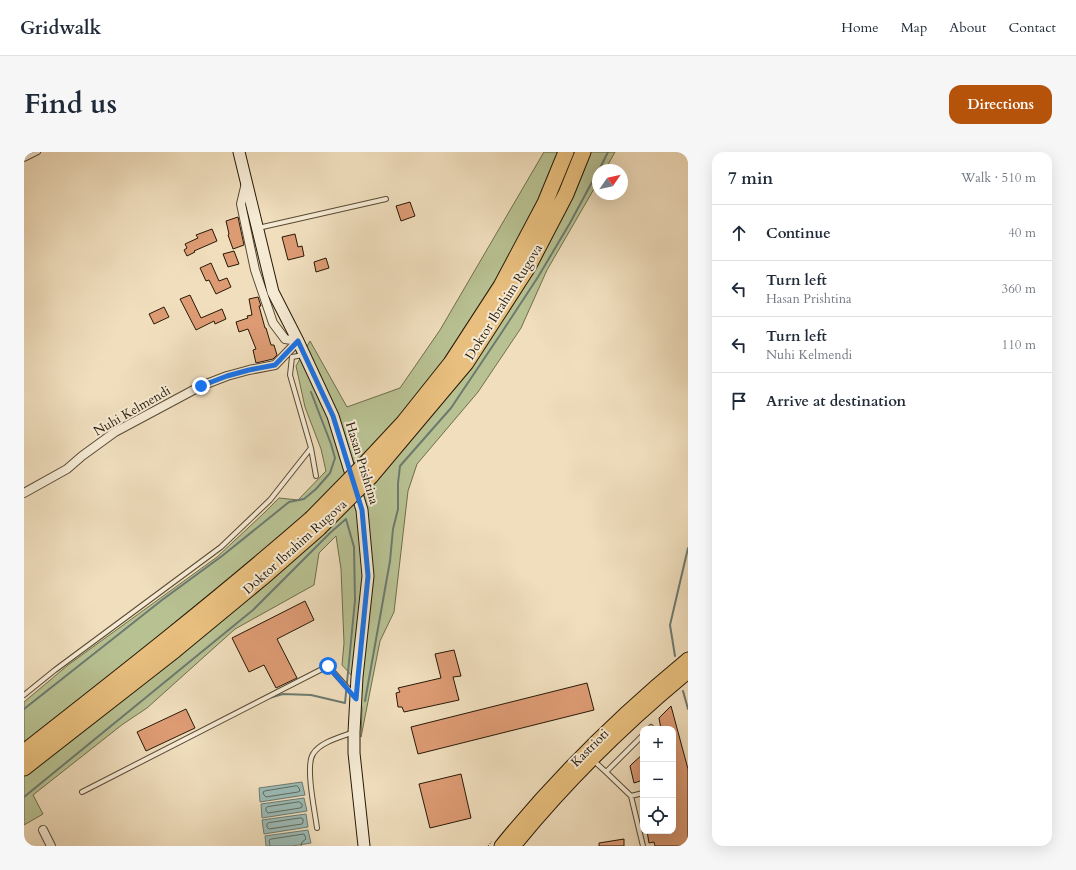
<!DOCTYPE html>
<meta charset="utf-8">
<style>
body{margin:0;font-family:Cardo,serif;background:#f6f6f7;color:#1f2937}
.controls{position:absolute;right:12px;bottom:12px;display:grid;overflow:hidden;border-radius:8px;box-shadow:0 4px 16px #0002}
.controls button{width:36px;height:36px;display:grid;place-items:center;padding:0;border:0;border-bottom:1px solid #e0e1e3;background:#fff;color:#1f2937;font:20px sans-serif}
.compass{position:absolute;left:568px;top:12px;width:36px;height:36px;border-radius:50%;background:#fff;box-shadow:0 4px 16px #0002;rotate:56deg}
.stop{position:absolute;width:12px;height:12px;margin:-9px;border:3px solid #1a73e8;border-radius:50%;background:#fff}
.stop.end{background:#1a73e8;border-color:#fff;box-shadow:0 1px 4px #0008}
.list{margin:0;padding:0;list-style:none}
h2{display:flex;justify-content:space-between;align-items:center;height:52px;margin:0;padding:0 16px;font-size:17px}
h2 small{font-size:13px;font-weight:400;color:#747a83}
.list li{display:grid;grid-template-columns:26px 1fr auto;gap:12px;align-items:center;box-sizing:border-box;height:56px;padding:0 16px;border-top:1px solid #e0e1e3}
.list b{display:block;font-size:15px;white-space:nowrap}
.list p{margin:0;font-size:13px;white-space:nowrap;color:#747a83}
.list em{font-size:13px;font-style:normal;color:#747a83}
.icon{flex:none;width:22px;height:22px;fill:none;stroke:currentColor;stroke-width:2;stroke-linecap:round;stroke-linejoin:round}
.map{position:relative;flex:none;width:664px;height:694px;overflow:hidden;border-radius:12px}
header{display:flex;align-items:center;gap:24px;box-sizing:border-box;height:56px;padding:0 20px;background:#fff;border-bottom:1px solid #e0e1e3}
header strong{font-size:19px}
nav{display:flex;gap:22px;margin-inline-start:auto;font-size:14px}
.intro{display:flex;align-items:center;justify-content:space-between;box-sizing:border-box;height:96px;padding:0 24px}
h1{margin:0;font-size:28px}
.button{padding:10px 18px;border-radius:12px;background:#b45309;color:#fff;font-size:14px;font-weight:700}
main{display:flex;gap:24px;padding:0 24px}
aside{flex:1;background:#fff;border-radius:12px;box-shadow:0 4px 16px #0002}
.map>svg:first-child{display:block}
.green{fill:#b8c192;stroke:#6f6d4c}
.water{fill:#9bbbb6;stroke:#6c7a70}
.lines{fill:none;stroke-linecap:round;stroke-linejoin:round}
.shore{stroke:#606a5e;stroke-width:1}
.stream{stroke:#6c7a70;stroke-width:2}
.building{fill:#dd9b74;stroke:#261907}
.service-casing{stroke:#584a34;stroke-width:6}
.minor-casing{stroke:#584a34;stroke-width:10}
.secondary-casing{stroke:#261907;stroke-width:13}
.trunk-casing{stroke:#261907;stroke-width:15}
.motorway-casing{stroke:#261907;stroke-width:17}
.path{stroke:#261907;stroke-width:1;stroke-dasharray:1 2;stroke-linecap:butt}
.service{stroke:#f5ead4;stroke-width:4}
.minor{stroke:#f5ead4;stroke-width:8}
.secondary{stroke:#f5ead4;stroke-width:11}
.trunk{stroke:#e8bf7e;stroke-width:13}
.motorway{stroke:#e8bf7e;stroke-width:15}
.motorway-bridge-casing{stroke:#261907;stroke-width:17;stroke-linecap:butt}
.motorway-bridge{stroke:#e8bf7e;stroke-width:15}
.route{stroke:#1a73e8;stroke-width:5}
.labels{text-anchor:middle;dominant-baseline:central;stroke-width:4;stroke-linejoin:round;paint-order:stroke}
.street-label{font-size:13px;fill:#261907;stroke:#f5ead4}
</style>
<header>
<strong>Gridwalk</strong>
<nav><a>Home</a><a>Map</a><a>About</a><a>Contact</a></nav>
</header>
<div class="intro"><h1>Find us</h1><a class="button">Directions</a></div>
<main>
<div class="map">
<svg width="664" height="694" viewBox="0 0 664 694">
<rect width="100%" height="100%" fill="#f0debd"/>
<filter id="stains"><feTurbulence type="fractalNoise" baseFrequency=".005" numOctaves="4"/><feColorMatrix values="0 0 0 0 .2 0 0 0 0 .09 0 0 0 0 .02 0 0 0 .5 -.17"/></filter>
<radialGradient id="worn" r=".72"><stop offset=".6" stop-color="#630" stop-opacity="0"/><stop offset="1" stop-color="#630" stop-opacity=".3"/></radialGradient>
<path class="green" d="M520,0H591L581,18H574V30L523,118L497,176L454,240L393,312L384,339L370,460L356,489L337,585L338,556L328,524L318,513L320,491L317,417L312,384L295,401L290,433L211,477L123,556L99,572L9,643L19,662L0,673V550L44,513L193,405L240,361L255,346L274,348L302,319L297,297L281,255L272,214L286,189L323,255L376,236L416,178Z"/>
<path class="water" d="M278,630L281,643L236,650L235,636Z
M280,646L283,659L238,666L237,652Z
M282,662L284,675L240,682L238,668Z
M284,678L287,691L268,694H242L241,684Z"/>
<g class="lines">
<path class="shore" d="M273,634L275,636L276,639L274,640L242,645L240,643L239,640L241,639Z
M275,650L278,652V655L276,656L244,661L242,659V656L243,655Z
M277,666L279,667V670L278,672L245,677L243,675V672L244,671Z
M246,694L245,688L247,687L280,682L281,684L282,687L278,690L277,694"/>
<path class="stream" d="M575,18L584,0
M651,504L646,473L664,396
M659,539L664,557
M341,549L366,409L369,377L374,357V331L376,314L427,256L476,183L514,125L546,71L574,19
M0,557L138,448L198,404L265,350L280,347L292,337L306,321L311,306L307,292L287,240
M0,645L229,458L307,380L322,367L330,395L331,448L321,551L287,543L259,542L245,546"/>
</g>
<path class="building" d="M386,50L391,64L377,69L372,54Z
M214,65L220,93L209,97L204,83L205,82L202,69Z
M188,77L193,89L170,99L171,100L163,104L160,98L163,96L161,92L174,86L172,83Z
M271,82L274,95L278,94L280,104L264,108L258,85Z
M210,99L215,112L204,115L199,102Z
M302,106L305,116L292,120L290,110Z
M187,111L195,129L203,126L207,135L192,142L185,128L182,129L176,116Z
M166,143L177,166L198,157L202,167L191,172L190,169L172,178L156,147Z
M234,145L237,154H235L241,176H242L247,193H250L253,203L249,207L232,211L229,198L232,197L224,177L215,180L212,170L224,166L223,164L228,163L225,147Z
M140,155L145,165L130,172L125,162Z
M281,449L290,468L253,487L273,526L252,536L240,513L225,520L208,486Z
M430,498L437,524L429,525L435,548L380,560L378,555H374L372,541L376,540L374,536L417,526L411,502Z
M563,531L570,558L394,602L387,575Z
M647,554L664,617V694H631L630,690L625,691L623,679H649V577H637L635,566Z
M162,557L171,576L122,599L113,580Z
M619,602V628L610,631L606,614L609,611Z
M437,622L447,666L406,676L395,632Z
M600,687V694H575V691Z"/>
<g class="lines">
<defs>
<path id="service" d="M0,7L14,0
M234,76L362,47
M287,296L292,324
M0,543L31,518L197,395L246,348L287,296L266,223L268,205L279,203
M625,577L627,575
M570,609L582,620L619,583
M582,620L607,644L619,641
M58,640L304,514L330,543
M607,644L619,694
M293,676C291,660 281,614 289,602C296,590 317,585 330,580"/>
<path id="minor" d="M222,31L217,52L231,118L249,171L261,187L274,189
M0,341L43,317L58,304L91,280L177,234L203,224L225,218L251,213L274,189
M19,678L27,694"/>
<path id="secondary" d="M215,0L249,140L274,189L309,264L338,358L344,424L333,525L330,580V601L340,694"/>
<path id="trunk" d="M477,694C533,625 596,563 664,507
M490,694C542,630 601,572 664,520"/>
<path id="motorway" d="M339,314L380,270L427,211L477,134L521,51L542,0
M347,324L442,211L504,115L542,42L559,0
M0,600C97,524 194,448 287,367
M0,616L151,498L238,426L295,376"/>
</defs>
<use href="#service" class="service-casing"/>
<use href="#minor" class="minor-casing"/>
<use href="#secondary" class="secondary-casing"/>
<use href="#trunk" class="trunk-casing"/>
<use href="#motorway" class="motorway-casing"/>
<path class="path" d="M464,694L468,689"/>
<use href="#service" class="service"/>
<use href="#minor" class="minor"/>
<use href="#secondary" class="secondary"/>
<use href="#trunk" class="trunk"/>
<use href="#motorway" class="motorway"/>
<defs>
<path id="motorway-bridge" d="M287,367L339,314
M295,376L347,324"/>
</defs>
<use href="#motorway-bridge" class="motorway-bridge-casing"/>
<use href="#motorway-bridge" class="motorway-bridge"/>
</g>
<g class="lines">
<path class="route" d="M177,234L203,224L225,218L251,213L274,189L309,264L338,358L344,424L334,525L332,547L304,514"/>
</g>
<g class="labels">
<g class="street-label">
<text transform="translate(480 150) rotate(-58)">Doktor Ibrahim Rugova</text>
<text transform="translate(108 259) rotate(-30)">Nuhi Kelmendi</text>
<text transform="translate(338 311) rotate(73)">Hasan Prishtina</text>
<text transform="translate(271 395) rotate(-42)">Doktor Ibrahim Rugova</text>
<text transform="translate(566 596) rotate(-45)">Kastrioti</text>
</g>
</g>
<rect width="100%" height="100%" filter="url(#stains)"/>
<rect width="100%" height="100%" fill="url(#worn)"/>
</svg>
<div class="controls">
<button>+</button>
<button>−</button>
<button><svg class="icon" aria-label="locate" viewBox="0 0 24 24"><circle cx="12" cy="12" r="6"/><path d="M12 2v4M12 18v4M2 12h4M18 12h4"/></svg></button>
</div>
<svg class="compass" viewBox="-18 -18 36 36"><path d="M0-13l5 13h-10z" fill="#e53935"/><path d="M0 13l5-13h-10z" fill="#747a83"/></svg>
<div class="stop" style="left:304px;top:514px"></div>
<div class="stop end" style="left:177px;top:234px"></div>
</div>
<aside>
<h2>7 min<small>Walk · 510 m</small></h2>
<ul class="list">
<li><svg class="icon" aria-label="ahead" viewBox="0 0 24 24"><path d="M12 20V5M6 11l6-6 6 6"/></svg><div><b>Continue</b></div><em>40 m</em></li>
<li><svg class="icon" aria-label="left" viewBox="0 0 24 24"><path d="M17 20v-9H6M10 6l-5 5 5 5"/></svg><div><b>Turn left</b><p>Hasan Prishtina</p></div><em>360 m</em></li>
<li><svg class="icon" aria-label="left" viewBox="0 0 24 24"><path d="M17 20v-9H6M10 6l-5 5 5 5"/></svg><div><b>Turn left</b><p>Nuhi Kelmendi</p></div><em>110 m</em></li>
<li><svg class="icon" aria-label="arrive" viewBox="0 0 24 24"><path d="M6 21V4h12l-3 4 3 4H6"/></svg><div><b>Arrive at destination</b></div></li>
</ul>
</aside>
</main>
